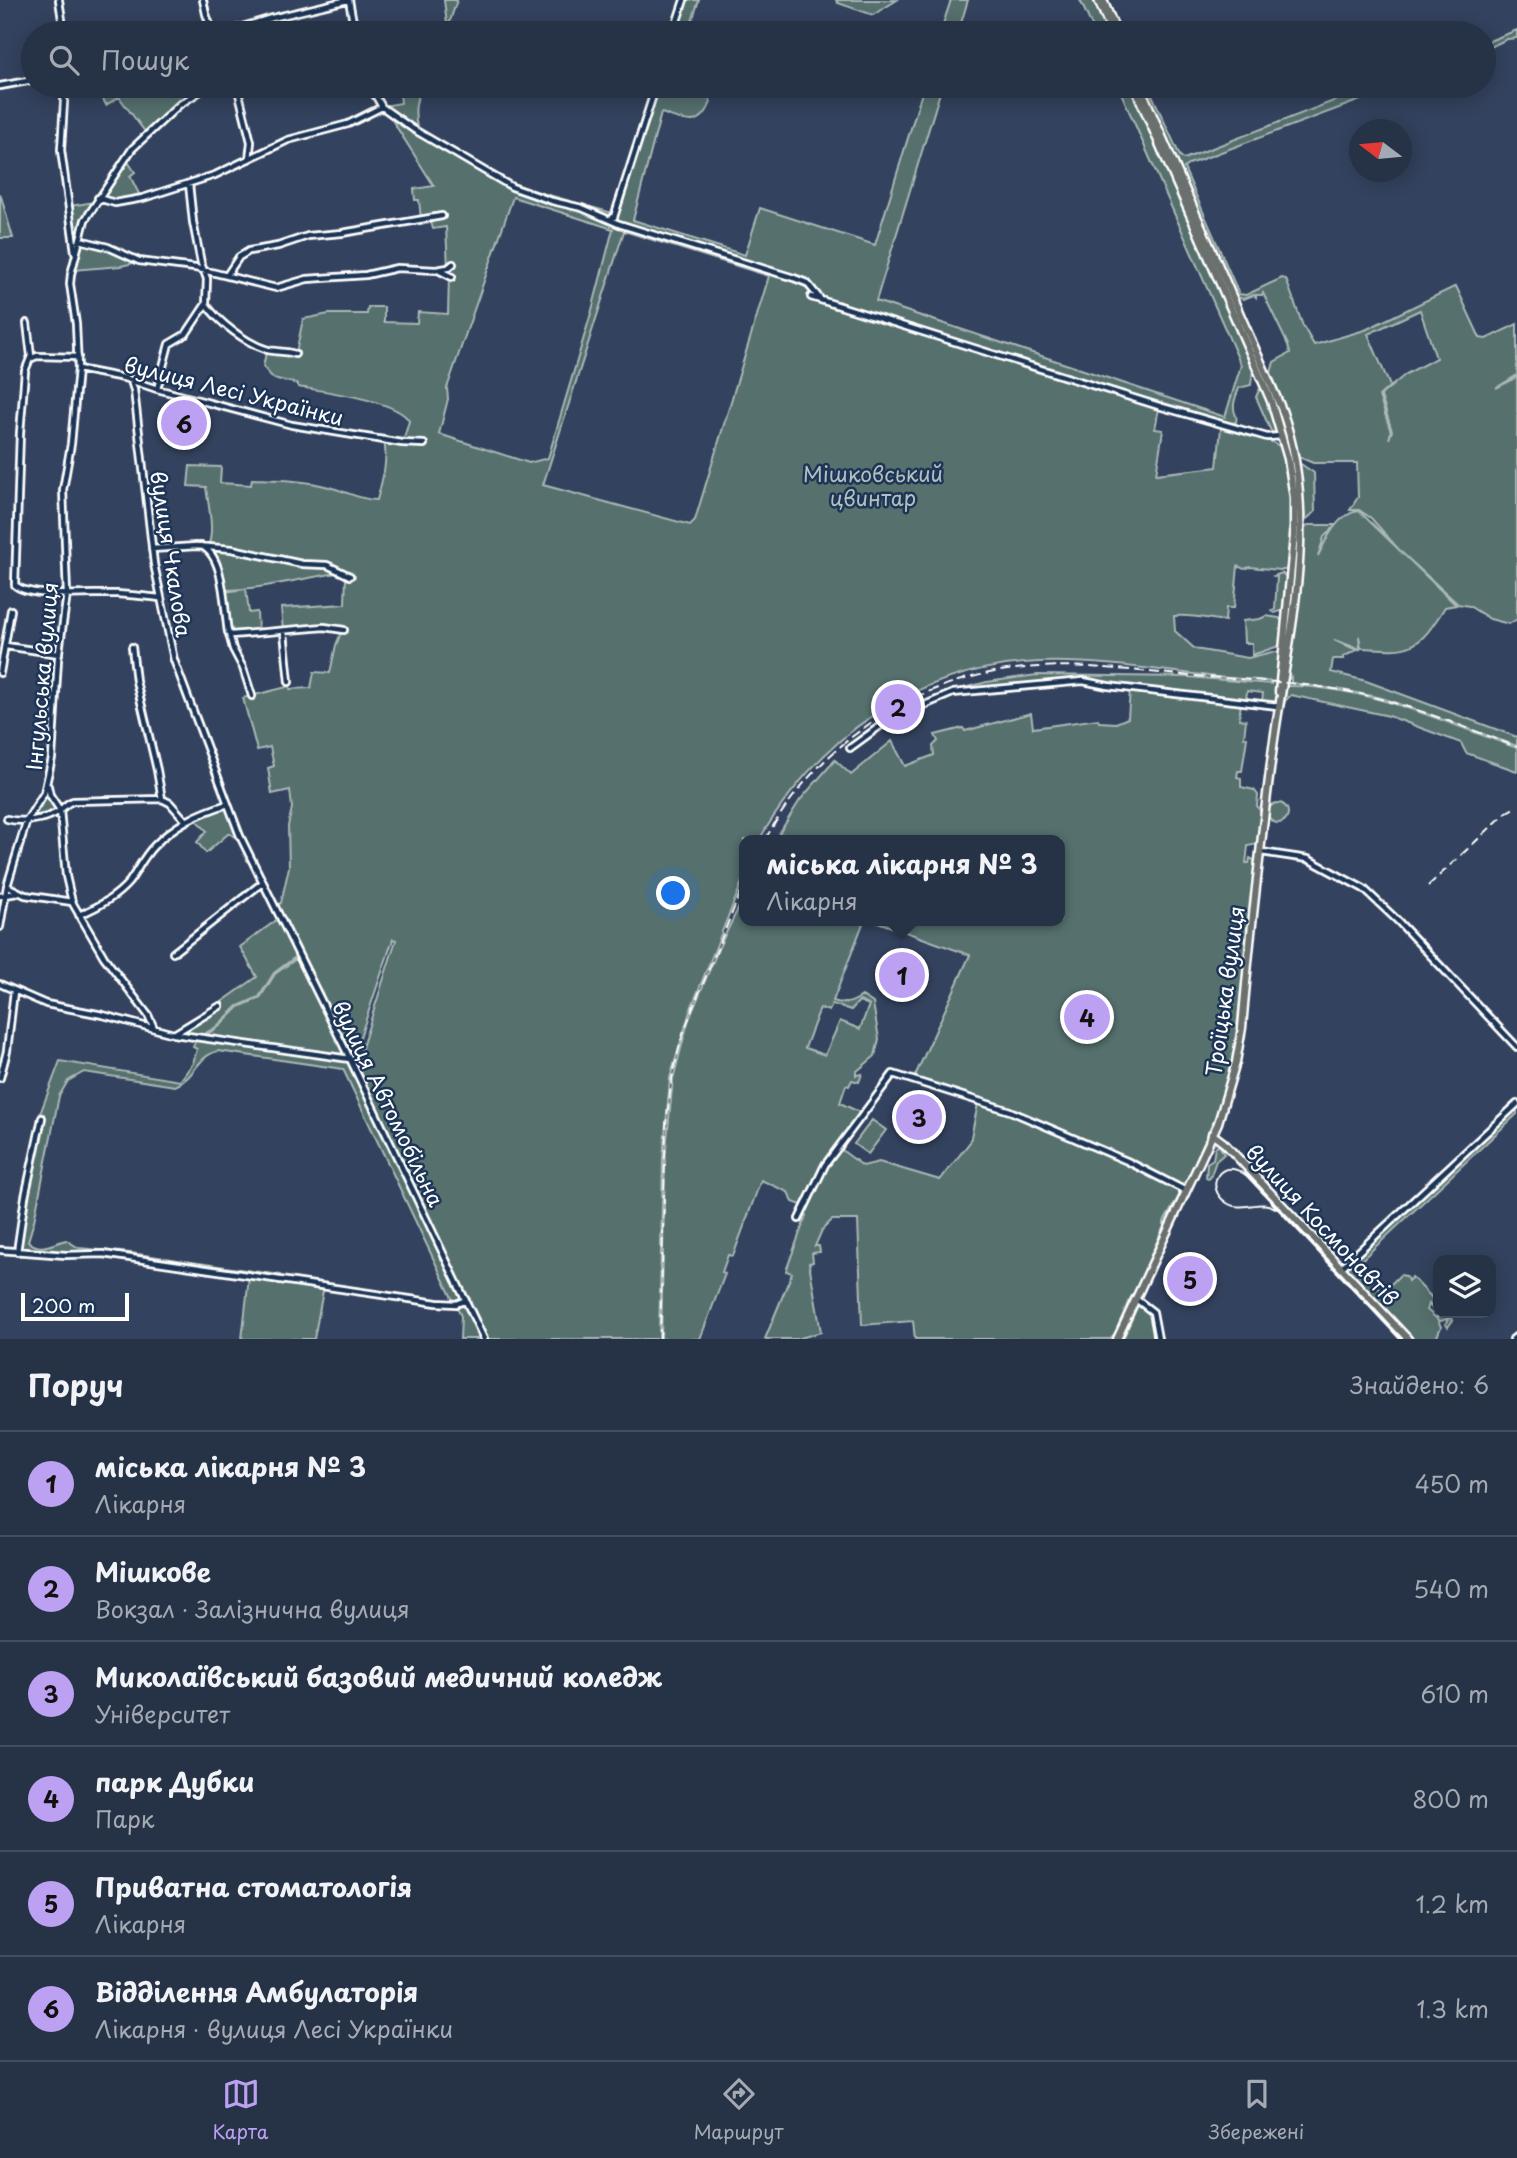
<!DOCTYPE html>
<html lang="uk">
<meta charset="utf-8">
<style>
body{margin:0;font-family:"Playpen Sans",sans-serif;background:#323e51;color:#f1f3f6}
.controls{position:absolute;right:21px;bottom:21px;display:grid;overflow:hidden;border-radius:14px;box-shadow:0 4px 18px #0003}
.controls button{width:63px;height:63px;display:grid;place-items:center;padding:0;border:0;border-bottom:2px solid #424d5f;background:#263246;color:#f1f3f6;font:35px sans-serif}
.compass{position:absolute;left:1349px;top:119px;width:63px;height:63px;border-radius:50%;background:#263246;box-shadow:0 4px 18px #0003;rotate:286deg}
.scale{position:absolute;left:21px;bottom:18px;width:108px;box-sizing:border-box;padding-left:7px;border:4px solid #fff;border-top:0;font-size:19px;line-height:24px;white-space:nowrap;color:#fff;-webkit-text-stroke:5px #1d3557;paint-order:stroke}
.you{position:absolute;left:674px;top:894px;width:24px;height:24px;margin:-18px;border:5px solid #fff;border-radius:50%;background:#1a73e8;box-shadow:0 0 0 10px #1a73e833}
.badge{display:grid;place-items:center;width:46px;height:46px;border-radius:50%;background:#bca0f2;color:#111;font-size:23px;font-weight:700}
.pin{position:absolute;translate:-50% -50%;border:4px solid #fff;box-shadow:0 2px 7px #0006}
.popup{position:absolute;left:739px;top:835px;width:326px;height:91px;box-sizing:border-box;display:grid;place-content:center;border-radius:14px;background:#263246;filter:drop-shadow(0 2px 5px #0005);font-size:23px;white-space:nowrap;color:#a4aab3}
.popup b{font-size:26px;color:#f1f3f6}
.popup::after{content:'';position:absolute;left:50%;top:100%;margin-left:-14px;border:14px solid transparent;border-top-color:#263246}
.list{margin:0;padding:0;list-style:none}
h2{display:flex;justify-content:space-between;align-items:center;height:91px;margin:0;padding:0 28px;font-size:30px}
h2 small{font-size:23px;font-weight:400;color:#a4aab3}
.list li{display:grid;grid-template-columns:46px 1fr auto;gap:21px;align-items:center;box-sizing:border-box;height:105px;padding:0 28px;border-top:2px solid #424d5f}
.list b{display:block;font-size:26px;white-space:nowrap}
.list p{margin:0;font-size:23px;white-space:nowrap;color:#a4aab3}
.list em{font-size:23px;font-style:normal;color:#a4aab3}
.icon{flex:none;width:38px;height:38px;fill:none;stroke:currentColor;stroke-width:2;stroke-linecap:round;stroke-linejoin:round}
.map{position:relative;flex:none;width:1517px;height:1339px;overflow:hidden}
.search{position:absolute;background:#263246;box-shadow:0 4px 18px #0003;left:21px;right:21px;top:21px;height:77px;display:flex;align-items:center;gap:18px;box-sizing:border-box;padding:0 24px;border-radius:38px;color:#a4aab3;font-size:26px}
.sheet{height:721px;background:#263246}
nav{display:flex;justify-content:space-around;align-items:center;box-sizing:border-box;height:98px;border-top:2px solid #424d5f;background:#263246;font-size:19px;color:#a4aab3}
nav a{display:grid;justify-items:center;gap:4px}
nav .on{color:#bca0f2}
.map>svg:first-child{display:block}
.green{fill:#54706d;stroke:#aab8b6;stroke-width:2;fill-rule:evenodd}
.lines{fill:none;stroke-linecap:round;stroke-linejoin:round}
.minor-casing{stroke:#fff;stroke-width:10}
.major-casing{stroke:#fff;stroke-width:11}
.minor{stroke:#1d3557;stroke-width:4.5}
.major{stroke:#6b706d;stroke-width:6}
.tram{stroke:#fff;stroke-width:2}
.rail{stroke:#fff;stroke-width:2;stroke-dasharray:10 5;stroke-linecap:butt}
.labels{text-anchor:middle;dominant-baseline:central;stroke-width:5;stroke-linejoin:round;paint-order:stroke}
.street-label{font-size:21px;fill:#fff;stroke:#1d3557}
.park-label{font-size:21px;fill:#b2bfbd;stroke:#1d3557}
</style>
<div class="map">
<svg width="1517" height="1339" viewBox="0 0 1517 1339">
<rect width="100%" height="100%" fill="#33425e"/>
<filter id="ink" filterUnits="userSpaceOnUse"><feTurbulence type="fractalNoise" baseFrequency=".0143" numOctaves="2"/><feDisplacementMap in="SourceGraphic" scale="14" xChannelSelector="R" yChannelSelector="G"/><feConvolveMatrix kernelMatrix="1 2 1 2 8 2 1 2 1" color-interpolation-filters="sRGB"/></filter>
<g filter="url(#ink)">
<path class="green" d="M444,0H457L446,33H424L439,31L447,24Z
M686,0H699L688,33H675Z
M836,0H897L873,15L838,3Z
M951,0H968L958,33H940Z
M1080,0H1095L1109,33H1095Z
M1517,30V38L1507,39L1484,50V43Z
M66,86H206L146,133L119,97L106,105L99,91L66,96Z
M399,86H422C415,101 414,111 417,128L514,185L612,213L616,210L641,138L619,209L610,218L512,186L414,128L383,106L401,103Z
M659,86H704L711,102C700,132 682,119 661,113L633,220L745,255L760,208L875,245L924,86H942L876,301L1225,417L1241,365L1118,86H1132L1253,368L1251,385L1239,388C1237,395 1233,401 1234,408C1234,415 1238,415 1236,422L1232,423L1161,402L1158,404L823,299L808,282L615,220L621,208Z
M1142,86H1148L1180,156L1184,159L1372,86H1398L1189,164L1184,168L1239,294L1246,295L1282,278L1286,279L1303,326L1314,345L1365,330L1456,286L1480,338L1486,339L1517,324V375L1496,388L1517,377V619L1509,624L1490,619L1469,606L1458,604L1401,552L1371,518L1359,510H1350L1358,497L1357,463H1313L1299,457L1286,409L1271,373L1274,362L1290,353L1288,345L1263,293L1262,295H1256V297L1254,295L1243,299L1233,296ZM1420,310L1436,358L1406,374L1382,394L1381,396L1392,431L1389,439L1391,432L1379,396L1390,386L1368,334Z
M387,112L435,143L523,193L551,202L582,208L621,225L794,279L806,285L811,291L808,298L1159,408L1155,429L1163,430L1156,474L1217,467L1221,428C1240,434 1274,437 1286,452L1294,513L1291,564L1285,570H1280L1250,567L1244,569L1238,566L1234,608H1226L1225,621C1207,619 1192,614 1174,616L1175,631L1195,649L1248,658L1272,652H1281L1276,703L1262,702L1263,693L1247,691L1246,701L1108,685L1079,680L954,692L955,690L987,682L1037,675L1188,677L1271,684L1272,682C1251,678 1229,679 1208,676C1152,669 1095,660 1039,662C914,668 821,735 759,840H744V877L690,1011L670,1078L663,1159L659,1339H486L357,1070L359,1057L396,940L393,939L353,1058L275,906L281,903L289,867L288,826L292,808L290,790L272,794L268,768L274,766L270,747L257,750L243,698L287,687L288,682H290V689L311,688L314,672L330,673L336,645L341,633L340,628L324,626L283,630L281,608L345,604L346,576L355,577V575C344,576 339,569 329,565C316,561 300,564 284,558C300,568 323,559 337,573C300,579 262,589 224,590L216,562L208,549L214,547L208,546C215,531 208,504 206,487L188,486L190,466L221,467L220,483L251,485L252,479C277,480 305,480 329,487C346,491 359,500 377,500C383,477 388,462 384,440L403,442L409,421C398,400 322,391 298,387V384L273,378L263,367L267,348L296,353L303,319L329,314H367L368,307H384V322L417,323L418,312L448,314L449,277L435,271V268L448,267L446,227L433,229L430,218L421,219L419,200H415L414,189L434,186ZM513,197L613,229L592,310L548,458L529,463L439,434L448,399L447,388ZM624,231L769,276L695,520L690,525L543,485Z
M126,159L135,172L130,176L141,198L120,202L101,198Z
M0,193L13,238H0Z
M94,202L79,230H75L70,206Z
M83,243L108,248L138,262L121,266L73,270L81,244Z
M1259,390L1263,391L1278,429L1275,434L1271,431L1256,397Z
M1298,462L1314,473L1315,512L1303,522Z
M1359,511L1456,605L1445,607C1417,652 1411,651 1361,648L1359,636L1360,649L1334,640L1357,650L1343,657L1344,659H1333L1331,672L1366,681L1517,737V746L1382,698L1342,690L1291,683V677L1286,682L1304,528L1308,525H1336L1324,537L1318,556C1326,539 1338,513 1359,511Z
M1282,573L1287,578L1284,610L1275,613L1272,611L1275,610L1277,577L1274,576Z
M246,589L249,613L257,612L258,633H229L224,592Z
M1266,616L1279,618L1283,622L1282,645L1252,655V643H1244L1243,621L1260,619Z
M1286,686C1366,685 1443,722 1517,748V771L1466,753L1461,743L1389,716L1291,695L1285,701L1283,711H1280Z
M1130,689L1241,703L1239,719L1246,720L1244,737L1247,738L1242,771H1238L1237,777L1241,778V787L1254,790L1258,795L1257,806L1262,814L1258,844L1248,846L1246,863H1249L1250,858L1256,861L1233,1061L1219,1109L1186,1182L1174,1187L1179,1191V1196L1164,1222V1226L1136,1289L1128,1302L1117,1331L1110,1339H915L913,1321L862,1325L858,1220H832L822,1230L815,1246H819L820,1252L812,1253L813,1262L809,1263L821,1332L797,1339H765L792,1273L786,1271L806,1216L803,1214L827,1166L842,1144L843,1151L863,1166L879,1162L940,1180L970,1142L979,1099L917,1079L915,1076L970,955L875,921H1060V840H775L800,800L835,760L851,775L892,741L905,766L934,755L933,746L938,741L935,735L963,728L965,731L1031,713L1033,728L1098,719L1099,722L1116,723L1128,718Z
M47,788L57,811L30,818Z
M1268 813a10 10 0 1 1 20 0a10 10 0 1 1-20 0Z
M226,807L238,837L236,838L229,833L206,853L197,842L207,831L193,817Z
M744,897V921H864L833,1001C845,1005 852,1003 862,996L873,1003L879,1039L875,1056L856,1072V1075L862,1074L859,1082L852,1080L849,1086L846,1085L840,1103L861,1113L824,1164L804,1206L793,1202L788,1192L761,1180L733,1256L728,1255L722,1272L725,1274L700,1339H661L665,1159L673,1079L688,1022L719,947ZM859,1001L869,1005L860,1029L840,1021L825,1055L805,1048L820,1008L829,1011L832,1004L851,1010Z
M278,919L296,954L294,958L274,973L259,997L238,1006L216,1027L202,1035L178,1033L257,977L240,947Z
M296,959L345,1056L282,1048L206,1035L220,1026L239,1007L260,998L275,974Z
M197,1037L348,1061L463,1300L454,1302L343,1069L218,1051C197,1056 194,1079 175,1086L84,1072L68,1081L59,1096L34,1221L28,1241C40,1253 54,1243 66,1240L79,1248L131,1253L280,1275L282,1279L103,1253L74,1254L21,1250L19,1237L42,1121L43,1115L40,1114L60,1061L180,1081L193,1063L197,1049L193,1047Z
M1517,1107V1114L1356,1265L1383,1292L1400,1275L1406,1276L1408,1281L1412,1277L1438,1304V1309L1434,1311L1429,1304L1427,1310L1437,1319L1438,1313H1447L1453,1320L1448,1327L1445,1324L1449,1318L1441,1321L1438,1320L1441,1327L1436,1339H1412L1347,1270L1348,1264Z
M872,1120L886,1130L868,1154L854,1144Z
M1219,1145L1224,1154L1216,1161L1210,1178L1208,1179L1206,1178L1207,1163L1213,1159L1215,1148Z
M249,1277L327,1288L323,1291L314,1339H242Z
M465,1303L482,1339H460L461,1316L456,1306Z
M1138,1305L1152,1313L1157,1339H1123Z"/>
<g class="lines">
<defs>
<path id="minor" d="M59,0L64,33
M203,0L206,14L213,33
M349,0L355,33
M222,33L272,18L348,0
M427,33L444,31
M673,33L684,0
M0,86L33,80
M65,86L61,150L75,252
M237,86L251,142L249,159
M370,86L382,107L413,129L512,187L552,201L582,208L619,224L794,278L807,283L821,300
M98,198L115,203L143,198L215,175L288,140L348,124L382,107
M610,219L614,217L656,86
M80,240L108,247L139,261L195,268L276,288L307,279L366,275L397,268L436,270L448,268L453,264
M440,271L452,277
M227,275L239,257L249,251L278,246L308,236L342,233L442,216
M811,297L1162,407L1267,437L1282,436
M206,304C219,323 246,343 268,350C277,352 286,351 295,354
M27,323L31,356L25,371L20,433L15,585C31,599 95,593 117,594C131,595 146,596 160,598
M30,359L37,356L78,357
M78,369L124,378L157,389L292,425L402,443L424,444
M131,381L134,390L154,564L174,660L240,836L350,1059L484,1339
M157,389L169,344L186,334L206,304L207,279L201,263L193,222L189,184
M201,546C225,555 224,610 228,632L231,635L324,627L344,630
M152,549L196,546L232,549L302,564L327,565L350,576
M284,632L289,682
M229,634L233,649L243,668L252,696
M6,646L59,654
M132,647L136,681L157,770L162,799
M0,673L11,610
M850,748L887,721L953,693L1083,681L1108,686L1278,706
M48,786L50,795L60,810L66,876L72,902L104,957L148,1015L154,1028
M7,819C21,823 47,820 59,811C65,806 66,803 73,801L162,799L170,803L185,820
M1261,852L1308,859L1364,889L1397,920L1517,1047
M7,886L25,895L72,902
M0,896L17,893
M79,915C96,908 117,896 129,882C138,870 143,857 154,846C175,824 199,813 228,804
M0,927L7,886L27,820L44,793L52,758L58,659L67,594L63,490L71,444L78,369L76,324L70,284L71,274L85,220L132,149L179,105L208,86
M173,953L262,883
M0,984L46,1004L103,1015L174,1034L350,1059
M174,1034L220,1006
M0,1078L7,1051L14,991
M799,1219L825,1165L893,1074L1010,1111L1127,1161L1186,1191
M0,1250L66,1255L103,1254L437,1303L456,1304L466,1300
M17,1252L25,1197L42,1118
M1341,1268L1517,1104
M1136,1299L1153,1312L1158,1339
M1513,1339L1517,1336"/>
<path id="major" d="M1098,0L1112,33
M1103,0L1117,33
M1134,86L1271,401L1288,459L1294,498V536L1279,692
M1212,1134L1224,1143L1408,1339
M1117,1339L1218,1123L1236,1062L1242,1028C1250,934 1261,840 1273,747C1288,637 1321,519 1282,410L1140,86"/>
</defs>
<use href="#minor" class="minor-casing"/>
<use href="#major" class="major-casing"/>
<use href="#minor" class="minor"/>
<use href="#major" class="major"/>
<path class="tram" d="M1275,1208C1260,1198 1242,1213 1227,1203C1202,1187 1221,1154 1247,1176L1400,1339"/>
<path class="rail" d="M765,840C820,739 923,672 1039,667C1086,664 1134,671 1182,675C1239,680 1299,681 1356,693C1411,705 1464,727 1517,747
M1428,886L1507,812L1517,806
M660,1339L666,1124L672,1078L681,1040L692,1010L744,884"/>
</g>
</g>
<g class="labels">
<g class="street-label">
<text transform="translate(234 390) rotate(14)">вулиця Лесі Українки</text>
<text transform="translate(172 554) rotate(81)">вулиця Чкалова</text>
<text transform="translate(41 676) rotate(-85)">Інгульська вулиця</text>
<text transform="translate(1224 991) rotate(-82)">Троїцька вулиця</text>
<text transform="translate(389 1103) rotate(64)">вулиця Автомобільна</text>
<text transform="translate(1323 1224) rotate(47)">вулиця Космонавтів</text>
</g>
<g class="park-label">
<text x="873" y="473">Мішковський<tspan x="873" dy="24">цвинтар</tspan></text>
</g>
</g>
</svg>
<div class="controls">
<button><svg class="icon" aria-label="layers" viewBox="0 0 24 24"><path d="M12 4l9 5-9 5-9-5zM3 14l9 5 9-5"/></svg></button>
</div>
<svg class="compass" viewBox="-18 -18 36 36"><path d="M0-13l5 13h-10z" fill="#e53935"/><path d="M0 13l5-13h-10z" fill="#a4aab3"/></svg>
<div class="scale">200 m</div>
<div class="you"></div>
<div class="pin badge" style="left:902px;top:975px">1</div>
<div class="popup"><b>міська лікарня № 3</b>Лікарня</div>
<div class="pin badge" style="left:898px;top:707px">2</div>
<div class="pin badge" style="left:919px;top:1117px">3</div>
<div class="pin badge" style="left:1087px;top:1017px">4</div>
<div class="pin badge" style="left:1190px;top:1279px">5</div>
<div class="pin badge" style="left:184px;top:423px">6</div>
<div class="search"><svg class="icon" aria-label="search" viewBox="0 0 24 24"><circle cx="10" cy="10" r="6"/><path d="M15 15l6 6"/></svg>Пошук</div>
</div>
<section class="sheet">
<h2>Поруч<small>Знайдено: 6</small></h2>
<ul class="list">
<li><span class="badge">1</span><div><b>міська лікарня № 3</b><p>Лікарня</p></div><em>450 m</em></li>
<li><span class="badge">2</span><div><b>Мішкове</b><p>Вокзал · Залізнична вулиця</p></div><em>540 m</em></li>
<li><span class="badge">3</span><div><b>Миколаївський базовий медичний коледж</b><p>Університет</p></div><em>610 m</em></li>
<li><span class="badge">4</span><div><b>парк Дубки</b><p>Парк</p></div><em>800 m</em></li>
<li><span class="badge">5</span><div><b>Приватна стоматологія</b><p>Лікарня</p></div><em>1.2 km</em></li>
<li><span class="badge">6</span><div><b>Відділення Амбулаторія</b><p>Лікарня · вулиця Лесі Українки</p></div><em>1.3 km</em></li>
</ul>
</section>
<nav>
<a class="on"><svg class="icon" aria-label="map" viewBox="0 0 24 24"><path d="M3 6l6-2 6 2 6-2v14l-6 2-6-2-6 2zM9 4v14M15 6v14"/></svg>Карта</a>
<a><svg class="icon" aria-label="directions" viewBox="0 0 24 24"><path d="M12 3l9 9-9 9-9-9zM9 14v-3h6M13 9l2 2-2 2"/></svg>Маршрут</a>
<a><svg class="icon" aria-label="saved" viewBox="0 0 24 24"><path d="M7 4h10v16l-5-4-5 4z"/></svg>Збережені</a>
</nav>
